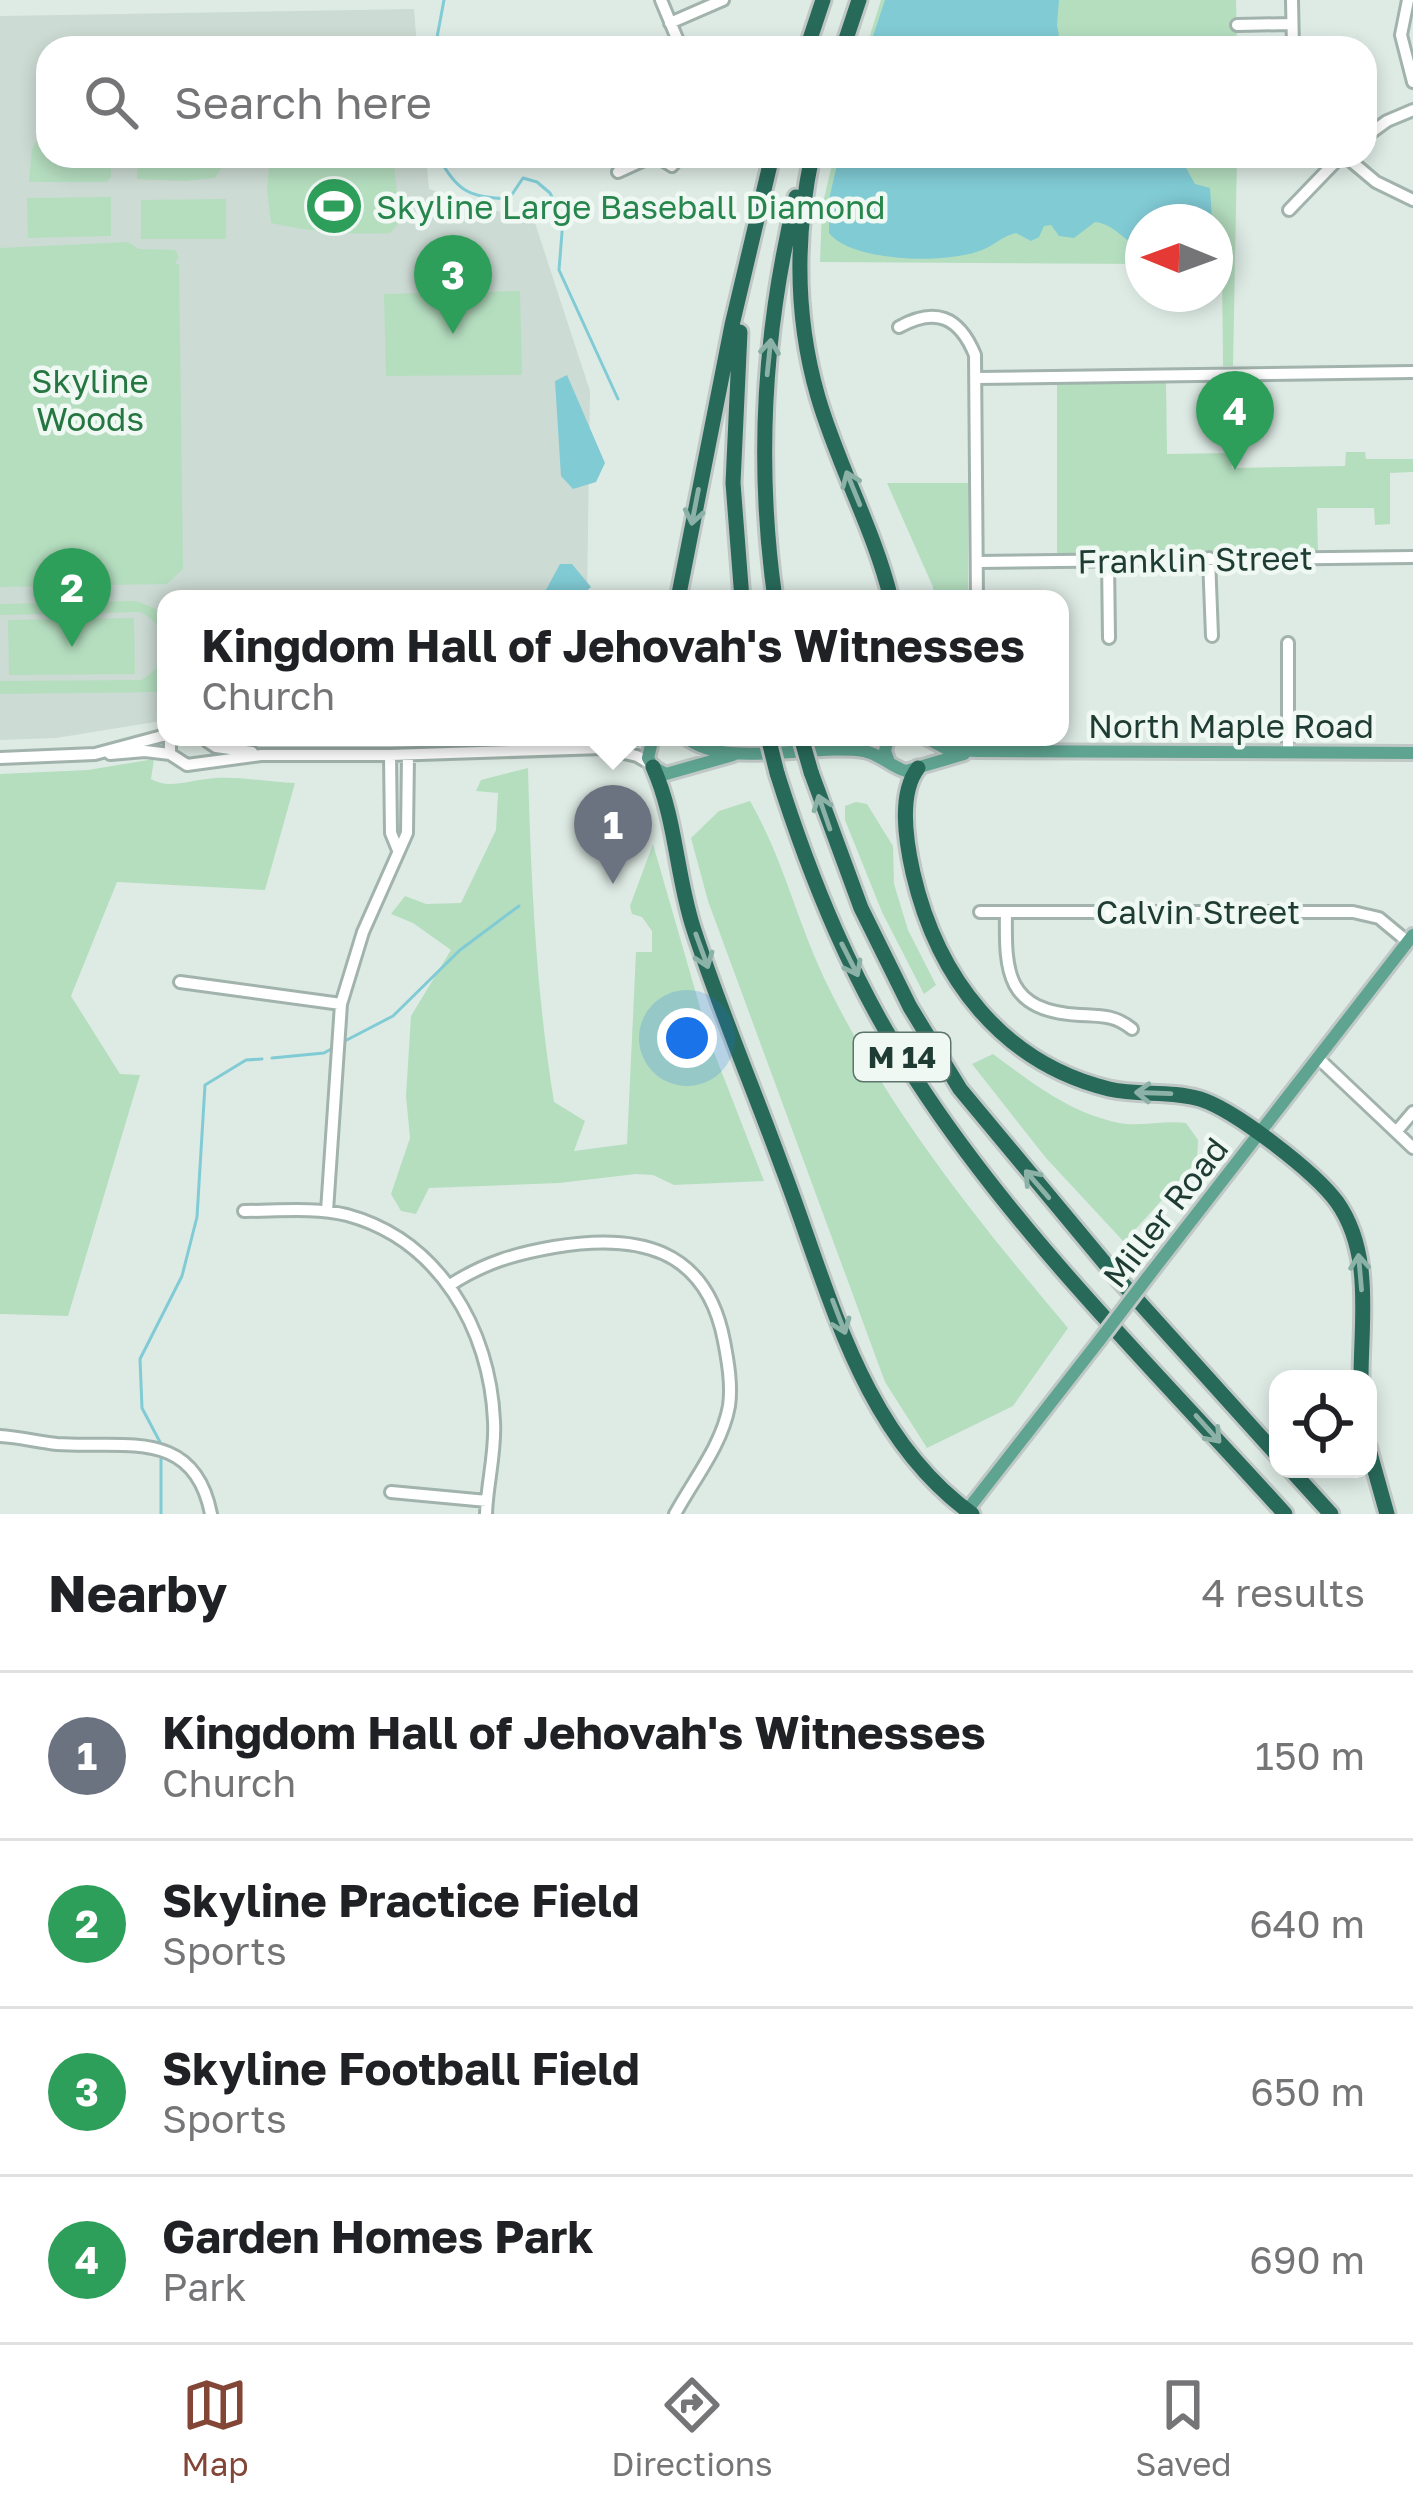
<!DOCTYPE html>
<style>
body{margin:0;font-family:"Golos Text",sans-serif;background:#f2f2f2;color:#202124}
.controls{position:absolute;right:36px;bottom:36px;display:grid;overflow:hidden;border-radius:24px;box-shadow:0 6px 18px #0003}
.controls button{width:108px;height:108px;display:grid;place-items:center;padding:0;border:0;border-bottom:3px solid #e0e0e0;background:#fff;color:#202124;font:60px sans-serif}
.compass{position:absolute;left:1125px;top:204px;width:108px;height:108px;border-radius:50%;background:#fff;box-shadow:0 6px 18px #0003;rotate:271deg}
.you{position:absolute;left:687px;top:1038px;width:42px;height:42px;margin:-30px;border:9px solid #fff;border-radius:50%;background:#1a73e8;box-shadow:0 0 0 18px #1a73e833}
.badge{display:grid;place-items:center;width:78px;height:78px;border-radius:50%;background:#834536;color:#fff;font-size:39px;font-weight:700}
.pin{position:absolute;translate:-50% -99px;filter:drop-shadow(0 3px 6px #0008)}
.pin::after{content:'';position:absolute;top:63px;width:42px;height:36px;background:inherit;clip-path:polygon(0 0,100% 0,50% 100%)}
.popup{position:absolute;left:157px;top:590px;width:912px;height:156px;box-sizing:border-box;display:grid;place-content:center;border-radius:24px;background:#fff;filter:drop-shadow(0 3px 9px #0005);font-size:39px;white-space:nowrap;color:#757577}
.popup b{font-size:45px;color:#202124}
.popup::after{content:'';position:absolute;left:50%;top:100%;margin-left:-24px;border:24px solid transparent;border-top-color:#fff}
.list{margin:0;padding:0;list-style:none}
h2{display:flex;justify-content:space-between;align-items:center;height:156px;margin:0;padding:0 48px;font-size:51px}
h2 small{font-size:39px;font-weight:400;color:#757577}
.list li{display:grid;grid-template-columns:78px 1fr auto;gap:36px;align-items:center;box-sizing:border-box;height:168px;padding:0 48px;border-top:3px solid #e0e0e0}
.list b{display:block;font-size:45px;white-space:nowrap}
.list p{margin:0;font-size:39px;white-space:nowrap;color:#757577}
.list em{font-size:39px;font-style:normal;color:#757577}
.icon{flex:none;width:66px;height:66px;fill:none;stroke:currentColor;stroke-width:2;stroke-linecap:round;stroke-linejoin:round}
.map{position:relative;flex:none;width:1413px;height:1514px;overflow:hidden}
.search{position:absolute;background:#fff;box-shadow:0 6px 18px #0003;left:36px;right:36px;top:36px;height:132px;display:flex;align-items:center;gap:30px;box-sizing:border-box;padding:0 42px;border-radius:36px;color:#757577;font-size:45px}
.sheet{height:828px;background:#fff}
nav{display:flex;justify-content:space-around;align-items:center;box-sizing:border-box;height:168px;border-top:3px solid #e0e0e0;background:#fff;font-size:33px;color:#757577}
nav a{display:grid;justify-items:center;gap:6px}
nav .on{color:#834536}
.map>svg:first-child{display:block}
.built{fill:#ccdbd4}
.green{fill:#b5debf}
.water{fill:#81cbd5}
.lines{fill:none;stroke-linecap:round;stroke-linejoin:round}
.stream{stroke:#81cbd5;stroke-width:3}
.minor-casing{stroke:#a1b3ac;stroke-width:16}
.major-casing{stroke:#c0c8c6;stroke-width:18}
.highway-casing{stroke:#c0c8c6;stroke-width:21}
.minor{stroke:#fff;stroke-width:10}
.major{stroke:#5fa490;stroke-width:12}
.highway{stroke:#286a5a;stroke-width:15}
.major-bridge-casing{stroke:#c0c8c6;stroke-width:18;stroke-linecap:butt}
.highway-bridge-casing{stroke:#c0c8c6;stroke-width:21;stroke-linecap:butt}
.major-bridge{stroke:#5fa490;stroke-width:12}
.highway-bridge{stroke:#286a5a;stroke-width:15}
.oneway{stroke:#8cb1a6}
.labels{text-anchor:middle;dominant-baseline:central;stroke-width:9;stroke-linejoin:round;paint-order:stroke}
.shield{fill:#eff8f3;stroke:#5d746d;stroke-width:3}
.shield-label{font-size:30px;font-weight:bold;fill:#1e3c33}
.leisure-label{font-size:33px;fill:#27864d;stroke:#eff8f3;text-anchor:start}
.park-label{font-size:33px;fill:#267642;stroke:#eff8f3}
.street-label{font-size:33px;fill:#1e3c33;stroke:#eff8f3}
</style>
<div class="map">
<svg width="1413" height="1514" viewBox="0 0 1413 1514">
<rect width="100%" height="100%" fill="#deebe5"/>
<path class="built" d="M414,9L417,48H48V156H426L429,189L535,223L590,391L587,599H166V716L161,721L56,738L0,740V16Z"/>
<path class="green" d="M881,0H1236L1237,48H866Z
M48,122V156H111V177L107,182H29L32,149Z
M138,156H221V169L215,178L185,181L137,179Z
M270,156H393L400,222L390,233C349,235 312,232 271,223L267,190Z
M834,156H1237L1233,366H1223L1222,264H1215V222H1143V264L820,262L822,207Z
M111,197V236L28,238L27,198Z
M226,199V239H141V200Z
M128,242L139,249L175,250L179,257L175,263L179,265L183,569L167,584L0,587V248Z
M520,291L522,375L386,376L384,294Z
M1166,381L1167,454L1230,453L1232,468L1345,466L1346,452H1365L1366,459H1413V472L1390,473V524L1375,525L1374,508H1317L1318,554L1057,556V382Z
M887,483H968V599H933V587Z
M136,601L156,609L166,619V673L160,681L163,692L0,694V681L141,680C172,664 172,627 140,612L0,615V604Z
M134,618L135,674L9,675L8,620Z
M154,759L151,779C167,789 188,781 207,779C232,775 268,782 295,783L265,890L117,882L71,996L120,1074L140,1075L68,1316L0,1314V774L88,770Z
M528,768C531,880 536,992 554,1102L585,1121L574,1151L627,1144L636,952H652V931L642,917L632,914L630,906L653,844L710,1042L764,1181L674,1185L653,1175L636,1174L559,1183L429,1188L416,1214L401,1211L391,1194L410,1138L406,1096L411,1016L451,950L413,923L391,914L405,896L426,904L461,903L496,830L498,793L476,791L481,780Z
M750,801C783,858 797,922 825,980C888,1110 976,1219 1068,1328L1013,1406L927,1448L885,1382L708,901L691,838L719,811Z
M856,802L867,804L893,846L894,884L908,930L936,985L924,994L882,912L845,820V806Z
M993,1054C1032,1083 1070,1113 1119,1123C1140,1127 1164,1120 1186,1123L1198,1140L1197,1161L1124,1242L1046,1158L972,1064Z"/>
<path class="water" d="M885,0H1059L1057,25L1061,48H869Z
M839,156H1187L1185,166L1195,184L1210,188L1212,219L1210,222H1143V249C1124,242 1115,224 1095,222L1074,238L1059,236L1051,225L1044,226L1039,237L1031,241L1016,233C1002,236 995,245 982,250C948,264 853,263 829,233V199Z
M567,375L605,463L596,482L573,489L561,476L555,381Z
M560,564H572L591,587L578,599H541Z"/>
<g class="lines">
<path class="stream" d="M435,48L444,0
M438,156C457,192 469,197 509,199L523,178L537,182L550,193L563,220L559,270L618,399
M341,1043L393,1016L460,950L519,906
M272,1058L324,1053L333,1048
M161,1444L142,1408L140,1359L182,1276L197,1217L205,1085L246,1060L262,1059
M161,1454V1514"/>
<defs>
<path id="minor" d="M661,0L681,48
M1292,0L1293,48
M1408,0L1401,35L1413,82
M670,23L723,0
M1237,25L1290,24
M1365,137L1387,121L1413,110
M656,156L672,166L680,156
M1345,156L1376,182L1413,200
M618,172L653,156
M1289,210L1341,156
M899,327C935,307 959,316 975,355L977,599
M977,378L1413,372
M1209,558L1212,636
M1108,560L1109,638
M977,562L1413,557
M1288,643V751
M170,737V754L187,765L261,755H390L603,748L637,756L651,764
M207,741L216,747L252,752
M604,748L641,737
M110,754L145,751L170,754
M390,755L391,833L398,850
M0,758L95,754L166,735
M980,912H1353L1379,918L1408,942
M1006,912C1005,973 1006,1011 1080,1015C1101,1016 1115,1015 1132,1029
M180,982L341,1004
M1319,1059L1413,1148
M1396,1132L1413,1112
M244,1211C277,1211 315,1207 347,1215C439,1240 490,1329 494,1421C496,1452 487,1483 486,1514
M327,1211L341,1004L363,932L407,833L408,755
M450,1285C484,1263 514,1254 554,1247C637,1233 706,1247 724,1341C728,1362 732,1385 729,1406C722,1445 694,1479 675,1514
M0,1436C19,1437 38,1442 57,1444C122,1449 194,1426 211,1514
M391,1492L487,1501"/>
<path id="major" d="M653,737L648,758L653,767L666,774L733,755
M685,737C724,770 814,743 864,751C880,754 891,767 906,771L964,754
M888,737L885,751L889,762
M924,737L947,749L977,751L1413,753
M838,745L873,737
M1147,1278L1413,935
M965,1513L1099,1341"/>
<path id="highway" d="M807,48L823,0
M843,48L859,0
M812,156C795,236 795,317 818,397C838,466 874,529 891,599
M740,332L733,483L742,599
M678,599L732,325L772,156
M775,599C756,465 764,328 796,197
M653,767C676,818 676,874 693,927C719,1008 753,1087 782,1167C829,1289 860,1434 972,1514
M918,768C898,794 906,842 913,873C937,977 1002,1063 1109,1089C1139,1096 1170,1090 1200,1099C1235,1110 1315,1172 1337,1202C1373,1253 1361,1320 1361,1379
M811,772L861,908L910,1007L960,1089L1113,1273L1278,1456
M777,773C811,881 854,986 917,1081C1019,1238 1160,1375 1285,1514
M1368,1446L1387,1514
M1290,1469L1331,1514"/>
</defs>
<use href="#minor" class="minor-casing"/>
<use href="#major" class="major-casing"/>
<use href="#highway" class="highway-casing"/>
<use href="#minor" class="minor"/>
<use href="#major" class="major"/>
<use href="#highway" class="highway"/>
<defs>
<path id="major-bridge" d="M1099,1341L1147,1278"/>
<path id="highway-bridge" d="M768,737L777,773
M801,737L811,772"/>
</defs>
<use href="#major-bridge" class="major-bridge-casing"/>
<use href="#highway-bridge" class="highway-bridge-casing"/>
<use href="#major-bridge" class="major-bridge"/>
<use href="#highway-bridge" class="highway-bridge"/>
</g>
<defs><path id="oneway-shaft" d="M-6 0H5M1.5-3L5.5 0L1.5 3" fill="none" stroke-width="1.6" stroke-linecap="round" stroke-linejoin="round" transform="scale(3)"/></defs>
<g class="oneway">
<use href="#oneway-shaft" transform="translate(769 357) rotate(-84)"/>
<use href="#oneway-shaft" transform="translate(853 488) rotate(-112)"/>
<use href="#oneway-shaft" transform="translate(695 507) rotate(101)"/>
<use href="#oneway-shaft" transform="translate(824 812) rotate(-109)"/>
<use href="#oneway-shaft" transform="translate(702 951) rotate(70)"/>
<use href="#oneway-shaft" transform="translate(850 960) rotate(63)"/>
<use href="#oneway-shaft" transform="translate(1153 1093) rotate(-178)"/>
<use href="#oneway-shaft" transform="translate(1037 1184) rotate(-131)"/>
<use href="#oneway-shaft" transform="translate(1360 1272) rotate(-95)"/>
<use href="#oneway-shaft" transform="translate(839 1317) rotate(69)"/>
<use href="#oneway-shaft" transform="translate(1208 1429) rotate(48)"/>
</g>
<defs>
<symbol id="stadium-disc" viewBox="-11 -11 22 22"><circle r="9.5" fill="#2e9e5b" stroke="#eff8f3"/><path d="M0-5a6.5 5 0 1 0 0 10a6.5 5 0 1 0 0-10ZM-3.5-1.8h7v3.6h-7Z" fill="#fff"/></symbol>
</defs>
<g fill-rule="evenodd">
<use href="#stadium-disc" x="301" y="173" width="66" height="66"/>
</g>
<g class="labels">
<rect class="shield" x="854" y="1033" width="96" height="48" rx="9"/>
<g class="shield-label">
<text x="902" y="1057">M 14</text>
</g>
<g class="leisure-label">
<text x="376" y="206">Skyline Large Baseball Diamond</text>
</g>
<g class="park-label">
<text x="90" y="380">Skyline<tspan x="90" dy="38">Woods</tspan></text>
</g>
<g class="street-label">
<text transform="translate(1195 559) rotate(-1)">Franklin Street</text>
<text x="1231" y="725">North Maple Road</text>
<text x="1198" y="911">Calvin Street</text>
<text transform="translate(1165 1212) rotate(-52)">Miller Road</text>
</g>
</g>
</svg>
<div class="controls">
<button><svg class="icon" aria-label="locate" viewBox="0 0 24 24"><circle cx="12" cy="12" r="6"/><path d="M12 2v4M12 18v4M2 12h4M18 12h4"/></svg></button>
</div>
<svg class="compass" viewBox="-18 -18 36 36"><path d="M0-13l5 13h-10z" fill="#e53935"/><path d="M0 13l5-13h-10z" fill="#757577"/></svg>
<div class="you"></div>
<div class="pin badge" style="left:613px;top:884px;background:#6b7280">1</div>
<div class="popup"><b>Kingdom Hall of Jehovah's Witnesses</b>Church</div>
<div class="pin badge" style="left:72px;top:647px;background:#2e9e5b">2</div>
<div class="pin badge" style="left:453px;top:334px;background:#2e9e5b">3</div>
<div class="pin badge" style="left:1235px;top:470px;background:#2e9e5b">4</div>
<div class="search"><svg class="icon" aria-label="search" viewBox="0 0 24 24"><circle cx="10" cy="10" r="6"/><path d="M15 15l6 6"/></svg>Search here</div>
</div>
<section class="sheet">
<h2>Nearby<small>4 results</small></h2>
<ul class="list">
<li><span class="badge" style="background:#6b7280">1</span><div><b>Kingdom Hall of Jehovah's Witnesses</b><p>Church</p></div><em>150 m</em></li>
<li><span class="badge" style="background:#2e9e5b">2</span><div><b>Skyline Practice Field</b><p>Sports</p></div><em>640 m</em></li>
<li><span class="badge" style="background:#2e9e5b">3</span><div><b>Skyline Football Field</b><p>Sports</p></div><em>650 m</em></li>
<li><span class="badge" style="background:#2e9e5b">4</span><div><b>Garden Homes Park</b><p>Park</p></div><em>690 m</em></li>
</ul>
</section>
<nav>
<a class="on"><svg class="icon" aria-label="map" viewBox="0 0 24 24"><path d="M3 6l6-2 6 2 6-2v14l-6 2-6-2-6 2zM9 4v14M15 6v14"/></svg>Map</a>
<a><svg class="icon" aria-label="directions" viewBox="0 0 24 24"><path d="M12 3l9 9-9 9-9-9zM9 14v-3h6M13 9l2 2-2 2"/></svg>Directions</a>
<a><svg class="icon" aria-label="saved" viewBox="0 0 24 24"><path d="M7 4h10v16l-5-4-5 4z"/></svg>Saved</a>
</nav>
